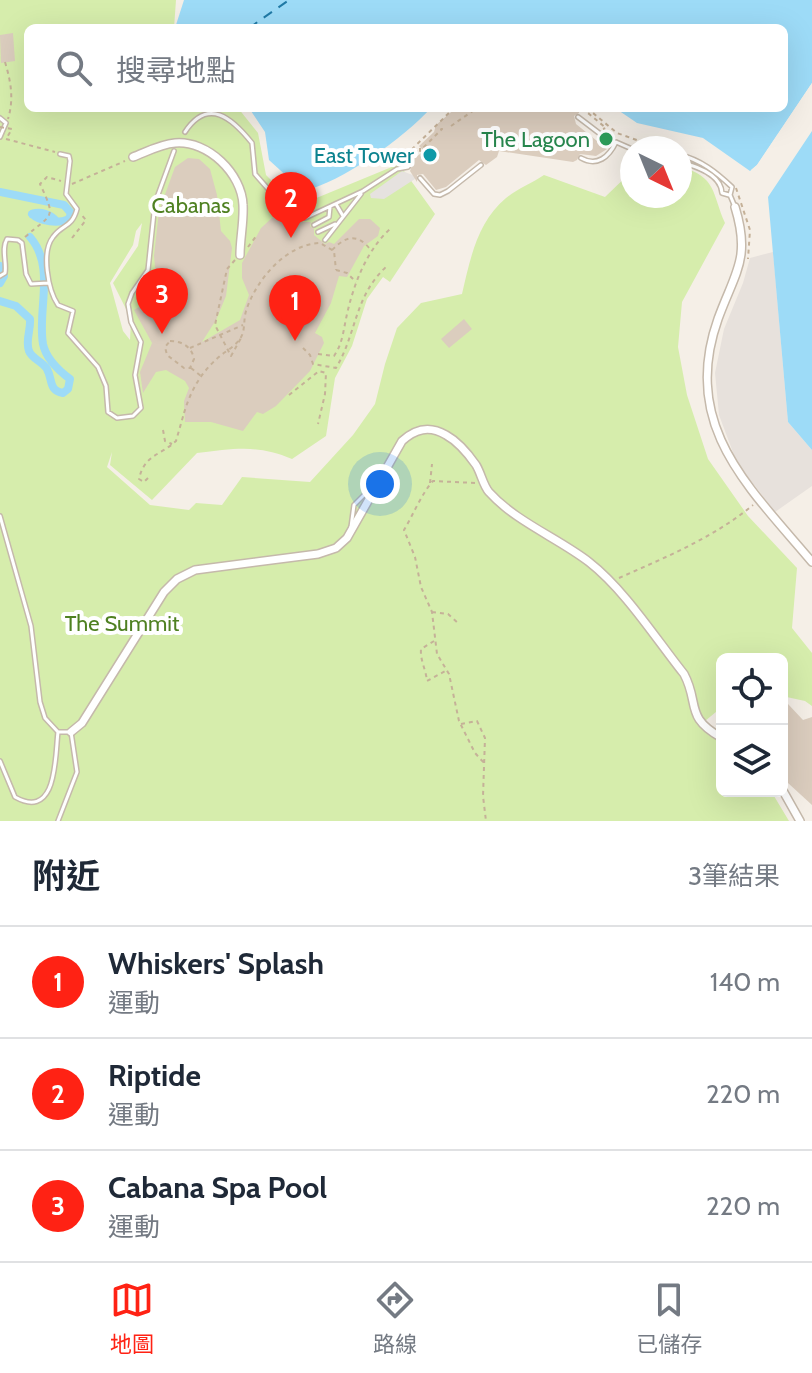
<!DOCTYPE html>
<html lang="zh-TW">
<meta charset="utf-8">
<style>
body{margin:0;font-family:Cabin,"Noto Sans TC",sans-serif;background:#f2f2f3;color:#1f2937}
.controls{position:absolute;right:24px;bottom:24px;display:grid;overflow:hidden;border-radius:12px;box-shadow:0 8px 32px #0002}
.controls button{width:72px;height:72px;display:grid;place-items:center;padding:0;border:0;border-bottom:2px solid #e0e1e3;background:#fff;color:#1f2937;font:40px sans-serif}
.compass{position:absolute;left:620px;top:136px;width:72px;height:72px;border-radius:50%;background:#fff;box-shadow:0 8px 32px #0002;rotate:137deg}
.you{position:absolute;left:380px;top:484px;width:28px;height:28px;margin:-20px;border:6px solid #fff;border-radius:50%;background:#1a73e8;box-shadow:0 0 0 12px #1a73e833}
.badge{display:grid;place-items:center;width:52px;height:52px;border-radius:50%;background:#ff2214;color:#fff;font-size:26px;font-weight:700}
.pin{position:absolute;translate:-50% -66px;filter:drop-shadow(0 2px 4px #0008)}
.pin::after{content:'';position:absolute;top:42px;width:28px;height:24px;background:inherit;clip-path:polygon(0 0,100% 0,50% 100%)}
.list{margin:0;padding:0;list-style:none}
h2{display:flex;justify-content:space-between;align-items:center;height:104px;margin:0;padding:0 32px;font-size:34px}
h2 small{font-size:26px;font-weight:400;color:#747a83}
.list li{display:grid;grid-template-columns:52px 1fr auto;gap:24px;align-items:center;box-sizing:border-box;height:112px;padding:0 32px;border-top:2px solid #e0e1e3}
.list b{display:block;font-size:30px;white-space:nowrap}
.list p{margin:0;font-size:26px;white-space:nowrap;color:#747a83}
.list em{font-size:26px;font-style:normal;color:#747a83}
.icon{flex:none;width:44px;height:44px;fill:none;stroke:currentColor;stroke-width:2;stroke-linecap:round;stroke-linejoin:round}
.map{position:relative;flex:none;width:812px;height:821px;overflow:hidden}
.search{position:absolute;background:#fff;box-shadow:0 8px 32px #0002;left:24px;right:24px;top:24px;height:88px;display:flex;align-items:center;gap:20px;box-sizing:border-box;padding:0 28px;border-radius:12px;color:#747a83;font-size:30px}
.sheet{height:440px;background:#fff}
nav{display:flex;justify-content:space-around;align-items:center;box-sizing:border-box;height:112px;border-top:2px solid #e0e1e3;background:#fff;font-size:22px;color:#747a83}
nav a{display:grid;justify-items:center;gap:4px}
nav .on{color:#ff2214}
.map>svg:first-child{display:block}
.industrial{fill:#e7e1dc}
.green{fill:#d6edac;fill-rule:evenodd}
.parking{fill:#e6e2df}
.water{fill:#9ddbf7}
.pier{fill:#f5efe7}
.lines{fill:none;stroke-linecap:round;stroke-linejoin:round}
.canal{stroke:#9ddbf7;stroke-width:8}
.ferry{stroke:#207aa6;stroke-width:2;stroke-dasharray:10 8;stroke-linecap:butt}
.building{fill:#dbcdbe}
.lane-casing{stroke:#c5b9ab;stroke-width:6}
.street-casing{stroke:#c5b9ab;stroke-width:10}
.path{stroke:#c5b198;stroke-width:2;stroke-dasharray:4 4;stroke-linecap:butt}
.lane{stroke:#fff;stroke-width:3}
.street{stroke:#fff;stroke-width:7}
.path-bridge{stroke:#c5b198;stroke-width:2;stroke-dasharray:4 4;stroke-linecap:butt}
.leisure-dot{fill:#2e9e5b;stroke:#fff;stroke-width:3}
.culture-dot{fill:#0f9aa8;stroke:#fff;stroke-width:3}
.labels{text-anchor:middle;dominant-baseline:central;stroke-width:8;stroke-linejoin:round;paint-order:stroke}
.leisure-label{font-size:22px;fill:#27864d;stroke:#fff;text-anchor:end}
.culture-label{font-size:22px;fill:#0d838f;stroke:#fff;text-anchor:end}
.park-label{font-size:22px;fill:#4f8122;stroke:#fff}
</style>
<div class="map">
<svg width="812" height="821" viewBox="0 0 812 821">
<rect width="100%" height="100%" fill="#f5efe7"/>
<path class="industrial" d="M773,252L788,422L812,450V486L775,512L744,472L734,455L719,415L715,373L724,329L743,283L750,258Z"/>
<path class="green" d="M0,0H176L174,28H28V108H238L258,133L266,175L297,206L399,164L435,214L390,282L383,277L367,299L352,346L335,378L326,436L292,459C257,444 234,449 197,453L152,500L110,465L112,452L107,467L150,505L189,510L196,503L222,505L242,477L310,482L353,435L375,404L385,364L397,328L421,303L462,294C470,260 477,222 506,198C517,189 532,183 544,175L605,197L632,171V196H680V167C717,176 712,194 725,223L682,302L678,347L687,395L708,459L748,516L797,568L792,628L812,653V706L805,701L782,696V659H722V707L699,726L722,739V791H771L789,821H0ZM142,223L138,246L113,283L131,319L130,340L123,331L110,283L133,245L136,231Z"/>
<path class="parking" d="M402,171L418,177L384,199L371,198L370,194Z"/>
<path class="water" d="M184,0H812V83L757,165L750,171L703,138L637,123L615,108H784V28H175Z
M249,108H431C405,137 341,183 303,191L269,160L265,132Z
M812,131V450L788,422L768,197Z"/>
<path class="pier" d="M812,83V90L761,168L753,174L751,170L757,165Z"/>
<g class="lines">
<path class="canal" d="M0,192L64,205L71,213L69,219C59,224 40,222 32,214
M32,214C40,211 51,214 56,221
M0,266L4,276L0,283
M0,301L16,306L30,319C31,330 25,341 29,351C32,359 42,361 47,369C53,380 48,390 63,393L68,389L70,379C58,370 46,359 43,344C37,310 56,267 30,237"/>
<path class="ferry" d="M249,28L289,0"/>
</g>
<path class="building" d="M13,33L15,61L1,63L0,35Z
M456,108H579V113L574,116L576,124L607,149L596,156L580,154L577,160L573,162L499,151L497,157L486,165L479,160L446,187L436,190L423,174L417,175V182L410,171L412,165L408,163L424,151L419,146L434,132L436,125Z
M188,158L199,159L210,169L217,195L221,231L230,241L232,248L226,296L216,320L202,342L240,320L249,295L242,278V263L261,228L272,218L284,214L289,218L294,214L301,216L303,222H311L310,226L314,229V235L325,244L329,242L334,244L359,219H370L380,228L378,236L364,246L347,277L339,276L331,303L315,333L322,337L324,343L310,371L276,406L263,414L257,412L243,431L211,422H185L184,401L189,388L185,381L166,370L156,372L143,393L140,372L152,343L134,310L158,296L154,256L159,211L175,167Z
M464,319L472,329L449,348L441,339Z
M782,703L788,704L803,720L812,717V805L788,783L782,774Z"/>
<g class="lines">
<defs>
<path id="lane" d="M578,117L599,133
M0,118L6,123L0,137
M185,132C208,97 232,118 252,143L255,174L290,214
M60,154L69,156L70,161L66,194L77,209C72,228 62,224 53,237C41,252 48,290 58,305L73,311L68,333L98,367L106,386L108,412L117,418L133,416L141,408L135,375L141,342L131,322L128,304L132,293L148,270L155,203L174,151
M680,155C701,160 716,172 732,187L730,195L735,207
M581,158C597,167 609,157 616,142L632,149
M680,162C696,166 721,175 722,193L729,195
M420,178L434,194L440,195L448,191L481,165
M336,204L343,216
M305,218L363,191L397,169L408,167
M314,225L329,217L330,207
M318,232L335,224
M325,240L361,194
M0,276L5,273C7,262 1,249 7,239L18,240L22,243L26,274L31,284L48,283
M0,516L31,626L40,702L45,718L58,732H71L77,772L58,821
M351,527L354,505L375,484
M0,761L15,797C58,821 55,755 58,732"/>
<path id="street" d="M133,157C146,152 161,144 175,143C208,140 242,174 243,205C244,221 240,239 240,255
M735,207C751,259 735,272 718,319C680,426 749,487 812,562
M71,732L82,723L164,592L177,579L195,570L318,554L336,548L347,538L402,441C415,429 429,425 446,435C457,441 469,455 476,465C481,473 483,485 489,492C516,522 558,538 589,562C625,590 656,639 684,674C700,704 684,717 722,738
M782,789L800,821"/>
</defs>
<use href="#lane" class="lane-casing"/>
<use href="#street" class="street-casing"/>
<path class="path" d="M5,62C11,82 14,99 8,119
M579,108L581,110
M582,108L606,128L603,129
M587,108L617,133L659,148
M451,126L477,108
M6,139L55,152
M420,148V151L442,129L437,131
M401,155L418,151
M406,155L454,108
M72,184L125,161
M736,188L750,230L748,259
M25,237C52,213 57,220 40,184L47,177L61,181
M72,238L86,220L80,213
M248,247L257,235
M332,250C346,236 357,233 370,249
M235,260L227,269L215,325L231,356L241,338
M336,270L347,273L356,282
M170,341C182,341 192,347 194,359L190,368H184L167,355L165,347Z
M303,348L310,355L313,364L336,368C357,333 354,296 387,266
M318,354L334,356L337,351C343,340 344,327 347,314C354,283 367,250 390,229
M191,368L201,376
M289,395L319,371L326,373L325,394L318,424
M163,430L165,441L172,444
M148,478L144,482L139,479C144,455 161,455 176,441L184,413
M430,483L432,464
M475,483L433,481C422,493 413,515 404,530L415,557L421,587L432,612L437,654L449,674L459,721L475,753L485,764
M619,578C666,557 713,538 753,505
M432,612L448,614L459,624
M434,641L421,649C420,660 426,670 427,681L447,670
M461,724L477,721L485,738L483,796L486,821"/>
<use href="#lane" class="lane"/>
<use href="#street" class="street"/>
<path class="path-bridge" d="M0,127L12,129L6,139
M190,348L243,325
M184,413C191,390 201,372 220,356C226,351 234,347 239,340C246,332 243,321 246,311C256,280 286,244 320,243L334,251L336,270"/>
</g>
<circle class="leisure-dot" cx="606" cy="139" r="8"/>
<circle class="culture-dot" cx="430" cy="155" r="8"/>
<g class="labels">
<g class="leisure-label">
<text x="590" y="139">The Lagoon</text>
</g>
<g class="culture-label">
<text x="414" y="155">East Tower</text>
</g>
<g class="park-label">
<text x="191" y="205">Cabanas</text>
<text x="122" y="623">The Summit</text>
</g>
</g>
</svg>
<div class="controls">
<button><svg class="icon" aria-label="locate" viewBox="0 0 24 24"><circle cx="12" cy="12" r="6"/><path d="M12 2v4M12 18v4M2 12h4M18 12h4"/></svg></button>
<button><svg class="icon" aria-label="layers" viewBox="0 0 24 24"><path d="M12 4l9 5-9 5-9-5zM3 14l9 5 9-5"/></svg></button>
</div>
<svg class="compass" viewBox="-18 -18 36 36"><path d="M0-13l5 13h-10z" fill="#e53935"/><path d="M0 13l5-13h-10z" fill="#747a83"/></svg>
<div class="you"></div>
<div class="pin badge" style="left:295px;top:341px">1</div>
<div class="pin badge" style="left:291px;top:238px">2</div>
<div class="pin badge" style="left:162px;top:334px">3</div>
<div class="search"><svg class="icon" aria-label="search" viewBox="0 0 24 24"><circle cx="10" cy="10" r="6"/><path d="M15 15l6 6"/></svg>搜尋地點</div>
</div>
<section class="sheet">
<h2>附近<small>3筆結果</small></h2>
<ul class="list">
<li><span class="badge">1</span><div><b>Whiskers' Splash</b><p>運動</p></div><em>140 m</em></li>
<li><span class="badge">2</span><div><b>Riptide</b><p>運動</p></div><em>220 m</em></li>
<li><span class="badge">3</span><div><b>Cabana Spa Pool</b><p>運動</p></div><em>220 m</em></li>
</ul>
</section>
<nav>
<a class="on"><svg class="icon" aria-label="map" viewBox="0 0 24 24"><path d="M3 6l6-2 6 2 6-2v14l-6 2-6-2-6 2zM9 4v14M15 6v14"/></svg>地圖</a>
<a><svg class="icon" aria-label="directions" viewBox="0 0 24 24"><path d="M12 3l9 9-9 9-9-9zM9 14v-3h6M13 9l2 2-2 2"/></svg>路線</a>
<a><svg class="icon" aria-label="saved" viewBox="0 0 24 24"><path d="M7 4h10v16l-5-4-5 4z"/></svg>已儲存</a>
</nav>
